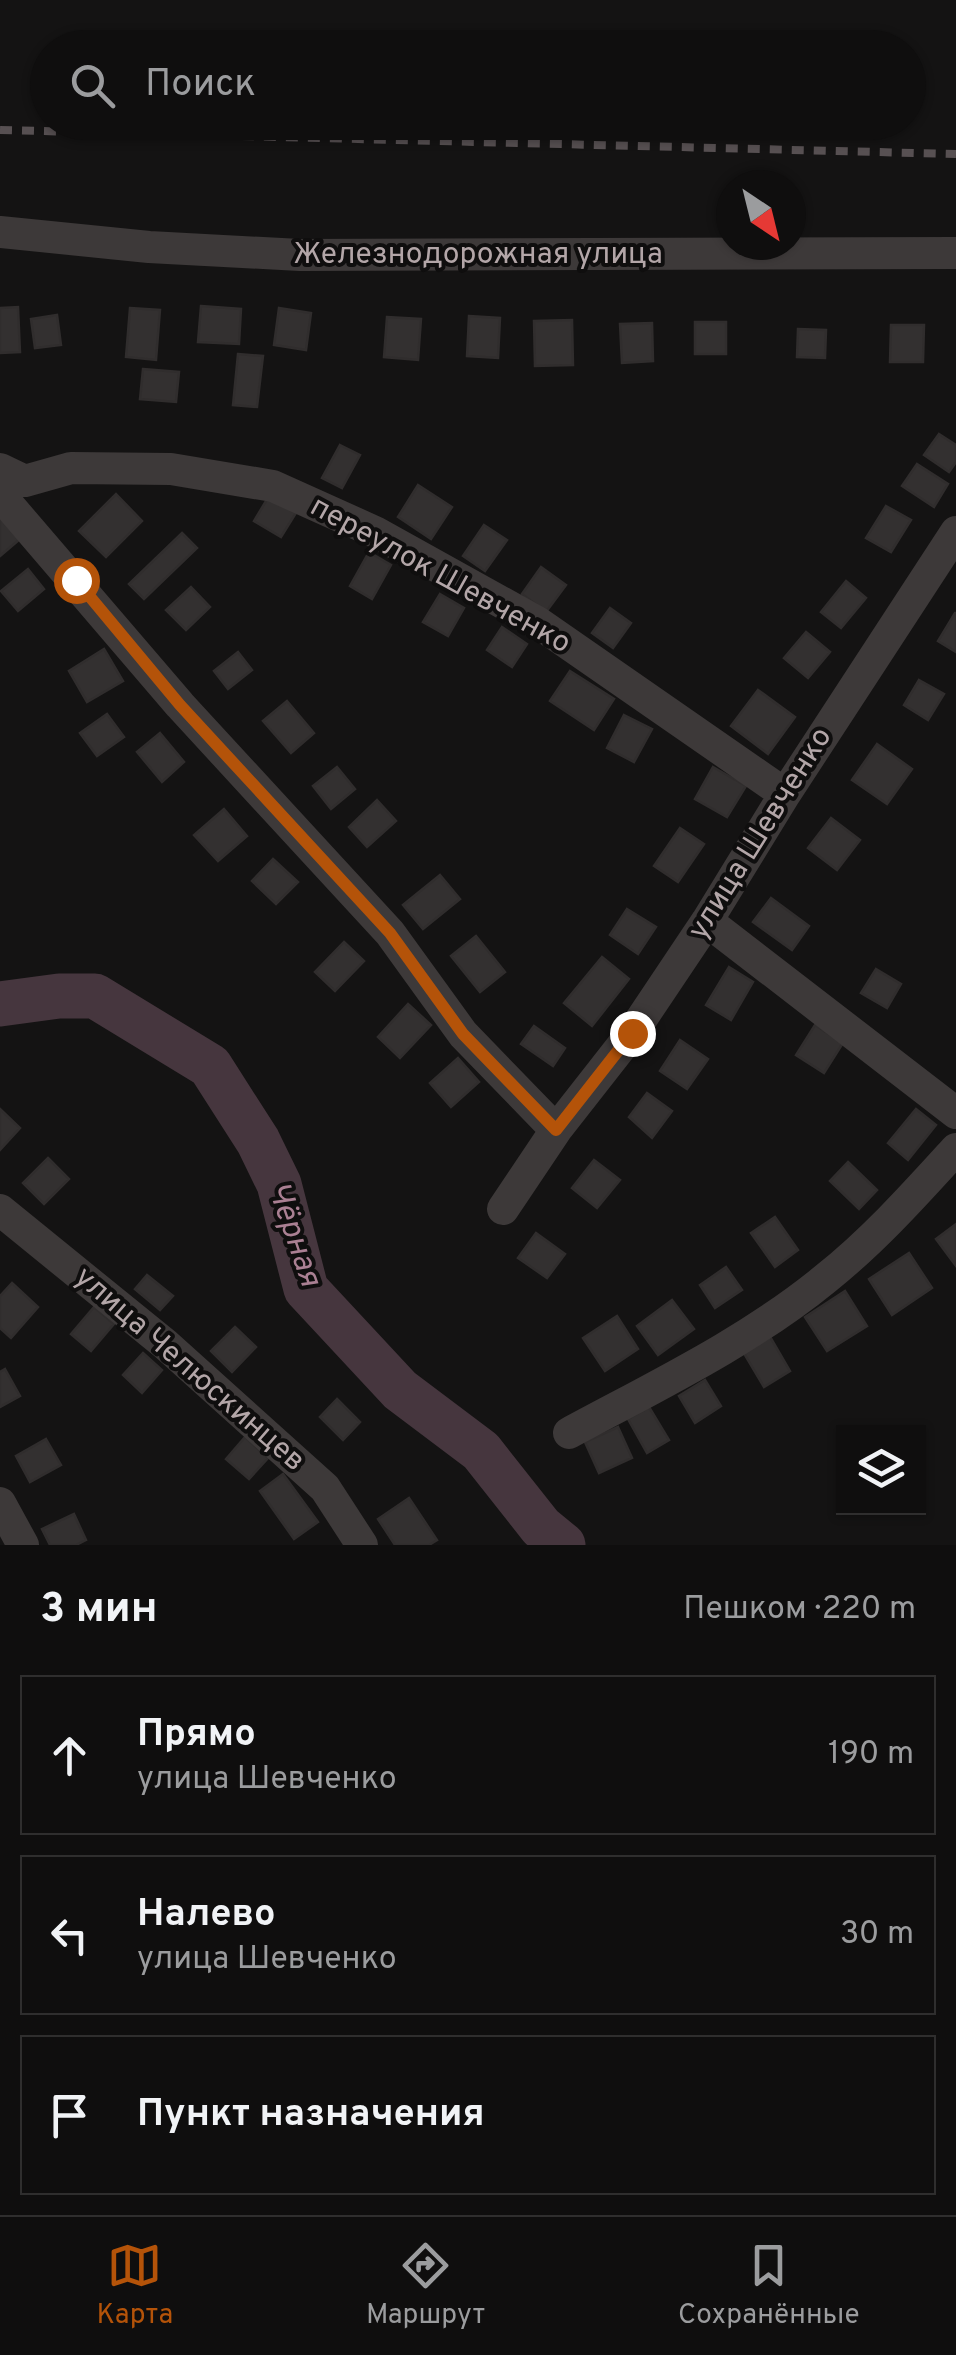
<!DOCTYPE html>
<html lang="ru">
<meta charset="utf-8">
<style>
body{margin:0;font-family:Overpass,sans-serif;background:#1d1c1c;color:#f1f3f6}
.controls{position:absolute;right:30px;bottom:30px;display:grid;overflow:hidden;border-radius:0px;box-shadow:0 2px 8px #0004}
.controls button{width:90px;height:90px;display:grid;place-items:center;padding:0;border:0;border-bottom:2px solid #2f2e2e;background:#0f0e0e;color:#f1f3f6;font:50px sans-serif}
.compass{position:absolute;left:716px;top:170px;width:90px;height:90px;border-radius:50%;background:#0f0e0e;box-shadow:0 2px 8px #0004;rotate:145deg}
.stop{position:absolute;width:30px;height:30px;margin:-22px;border:8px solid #b45309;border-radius:50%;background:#fff}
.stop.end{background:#b45309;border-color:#fff;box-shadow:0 2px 10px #0008}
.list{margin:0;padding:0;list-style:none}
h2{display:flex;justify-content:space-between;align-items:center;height:130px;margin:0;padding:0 40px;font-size:42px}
h2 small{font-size:32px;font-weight:400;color:#9b9c9e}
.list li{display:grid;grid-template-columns:65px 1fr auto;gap:30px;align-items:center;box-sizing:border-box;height:160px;margin:0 20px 20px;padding:0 20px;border:2px solid #2f2e2e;border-radius:0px}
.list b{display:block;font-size:38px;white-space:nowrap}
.list p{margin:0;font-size:32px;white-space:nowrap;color:#9b9c9e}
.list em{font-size:32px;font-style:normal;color:#9b9c9e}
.icon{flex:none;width:55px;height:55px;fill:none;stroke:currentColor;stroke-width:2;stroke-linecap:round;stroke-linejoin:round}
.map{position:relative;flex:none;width:956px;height:1545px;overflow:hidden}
.search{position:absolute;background:#0f0e0e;box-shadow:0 2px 8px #0004;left:30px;right:30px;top:30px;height:110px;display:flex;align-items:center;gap:25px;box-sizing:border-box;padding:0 35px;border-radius:55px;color:#9b9c9e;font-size:38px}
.sheet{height:670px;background:#0f0e0e}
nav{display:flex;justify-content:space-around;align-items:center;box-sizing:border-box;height:140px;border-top:2px solid #2f2e2e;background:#0f0e0e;font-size:28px;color:#9b9c9e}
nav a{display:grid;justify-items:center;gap:5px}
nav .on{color:#b45309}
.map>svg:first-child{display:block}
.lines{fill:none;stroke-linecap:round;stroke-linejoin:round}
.river{stroke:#46363e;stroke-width:45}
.building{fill:#333030;stroke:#302d2d;stroke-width:2.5}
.minor{stroke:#3d3939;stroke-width:32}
.rail{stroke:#575052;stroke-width:8;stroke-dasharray:12 10;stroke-linecap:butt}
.route{stroke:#b45309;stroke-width:12}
.labels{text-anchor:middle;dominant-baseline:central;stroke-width:8;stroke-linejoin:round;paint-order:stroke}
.street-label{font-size:30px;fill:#b3a6a8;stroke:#0f0e0e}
.water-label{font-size:32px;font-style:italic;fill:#aa8093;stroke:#0f0e0e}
</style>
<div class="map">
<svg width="956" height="1545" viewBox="0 0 956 1545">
<rect width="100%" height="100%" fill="#141313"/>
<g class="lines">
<path class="river" d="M0,1004L59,996H95L210,1066L258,1141L279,1184L306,1289L400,1390L481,1451L541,1527L563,1545"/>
</g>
<path class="building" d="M201,306L241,309L239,344L198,342Z
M18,307L20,352L0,353V308Z
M130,308L160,310L156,360L126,357Z
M279,308L311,313L306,350L274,345Z
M57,315L61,345L35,348L31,319Z
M469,316L500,318L498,358L467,356Z
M387,317L421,319L418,360L384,357Z
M572,320L573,365L535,366L534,321Z
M695,322H726V354H695Z
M652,323L653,361L622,363L620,324Z
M891,325H924L923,362H890Z
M798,329L826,330L825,358L797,357Z
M238,354L263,356L257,407L233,405Z
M143,369L179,372L176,402L140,399Z
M939,434L956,445V462L949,472L924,455Z
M340,445L360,455L342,488L322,478Z
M917,464L948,484L934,507L902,486Z
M418,485L452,507L431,539L398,517Z
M116,494L142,521L106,557L79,531Z
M269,496L296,513L281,537L254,521Z
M886,506L911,520L891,552L866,538Z
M0,515L20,539L0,556Z
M484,525L507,540L485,571L463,556Z
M182,533L197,548L144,599L129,584Z
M369,552L391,565L372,599L350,586Z
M541,567L566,585L546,612L522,594Z
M28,569L44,589L18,611L1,591Z
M846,581L866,598L841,628L821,612Z
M191,587L210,607L186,630L166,610Z
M440,594L464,608L448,636L423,622Z
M610,608L631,623L613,648L592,633Z
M955,613H956V652L938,641Z
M502,627L527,644L512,667L487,650Z
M806,632L830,652L808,678L784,658Z
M104,649L123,681L87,702L69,671Z
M238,652L252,670L228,689L214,671Z
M570,671L614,699L594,730L550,701Z
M919,680L944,694L928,720L904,705Z
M758,690L795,717L768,754L731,726Z
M287,701L314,733L291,753L263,721Z
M107,714L124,737L97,756L80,733Z
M624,715L652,729L634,762L607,748Z
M160,733L184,762L162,782L137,752Z
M877,744L912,769L887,804L852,780Z
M337,767L355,789L331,809L313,786Z
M713,767L746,786L727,817L695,799Z
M377,800L396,821L367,847L349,827Z
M224,809L247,836L218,861L194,835Z
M831,818L860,840L837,870L808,848Z
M680,828L704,844L678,882L654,866Z
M273,859L298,882L276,904L252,881Z
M440,875L460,899L423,929L403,905Z
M771,898L809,926L792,950L753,922Z
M627,909L656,927L638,954L610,935Z
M476,936L505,972L480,992L451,956Z
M344,942L364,961L335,991L315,972Z
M602,957L629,979L592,1026L564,1003Z
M729,967L753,982L731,1020L706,1005Z
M876,969L901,984L887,1008L861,993Z
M408,1004L431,1025L400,1058L378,1037Z
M815,1025L843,1043L824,1073L796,1055Z
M534,1026L565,1048L553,1066L521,1044Z
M680,1040L708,1059L687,1089L660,1071Z
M458,1058L479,1082L451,1107L430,1083Z
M647,1093L672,1111L652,1138L629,1117Z
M0,1109L20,1128L0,1150Z
M916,1109L936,1125L908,1160L888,1143Z
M48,1158L69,1179L44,1204L23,1183Z
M594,1160L620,1180L597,1208L572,1188Z
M848,1162L877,1190L859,1209L830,1181Z
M775,1217L798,1250L775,1267L751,1233Z
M956,1224V1266L936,1239Z
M536,1233L565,1254L547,1278L518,1258Z
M909,1253L932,1288L892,1315L869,1279Z
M726,1267L742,1290L715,1308L700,1285Z
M147,1275L173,1296L160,1310L135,1289Z
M12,1283L38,1307L11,1338L0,1328V1296Z
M845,1291L867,1326L827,1351L805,1317Z
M672,1300L694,1329L658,1355L637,1326Z
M94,1307L114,1324L91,1351L71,1334Z
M617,1316L638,1349L605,1371L583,1338Z
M235,1327L256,1347L232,1372L211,1351Z
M769,1335L790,1371L764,1387L742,1350Z
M143,1353L162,1370L142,1393L123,1375Z
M5,1369L20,1396L0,1407V1372Z
M705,1380L721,1406L695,1423L679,1396Z
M337,1399L360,1422L343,1440L320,1417Z
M649,1407L669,1440L647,1453L628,1419Z
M618,1427L632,1458L599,1473L585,1442Z
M245,1437L268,1458L249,1479L226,1459Z
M46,1439L61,1465L30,1482L16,1456Z
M283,1474L318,1522L294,1539L260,1491Z
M409,1498L437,1540L429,1545H395L378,1519Z
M74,1514L86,1540L76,1545H50L42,1529Z"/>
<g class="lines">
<path class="minor" d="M0,232L149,247L300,255L956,253
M0,469L25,481L71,468L171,469L273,486L375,532L537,622L785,794
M0,495L180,705L390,933L463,1034L556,1130
M707,921L956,1113
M503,1209L556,1130L632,1033L707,921L785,794L956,532
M0,1210L165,1344L325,1488L362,1545
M569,1433C656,1386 748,1342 825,1279C873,1241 915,1194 956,1149
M0,1503L23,1545"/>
<path class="rail" d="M0,130L956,154"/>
</g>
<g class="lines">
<path class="route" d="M76,580L180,705L390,933L463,1034L556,1130L632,1033"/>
</g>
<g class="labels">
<g class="street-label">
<text x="478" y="255">Железнодорожная улица</text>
<text transform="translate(440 576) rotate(29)">переулок Шевченко</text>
<text transform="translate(761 834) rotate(-58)">улица Шевченко</text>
<text transform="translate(189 1370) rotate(41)">улица Челюскинцев</text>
</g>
<g class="water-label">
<text transform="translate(293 1235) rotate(71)">Чёрная</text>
</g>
</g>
</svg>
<div class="controls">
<button><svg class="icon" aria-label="layers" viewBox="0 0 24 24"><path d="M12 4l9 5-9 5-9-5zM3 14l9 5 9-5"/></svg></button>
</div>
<svg class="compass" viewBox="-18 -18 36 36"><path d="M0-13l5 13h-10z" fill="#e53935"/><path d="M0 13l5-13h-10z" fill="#9b9c9e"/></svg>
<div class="stop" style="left:76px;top:580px"></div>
<div class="stop end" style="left:632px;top:1033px"></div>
<div class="search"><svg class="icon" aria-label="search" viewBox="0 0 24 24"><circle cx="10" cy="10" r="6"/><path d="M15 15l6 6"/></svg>Поиск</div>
</div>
<section class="sheet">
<h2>3 мин<small>Пешком · 220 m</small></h2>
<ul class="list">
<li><svg class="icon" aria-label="ahead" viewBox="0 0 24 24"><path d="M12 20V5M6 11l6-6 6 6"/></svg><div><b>Прямо</b><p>улица Шевченко</p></div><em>190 m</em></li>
<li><svg class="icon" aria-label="left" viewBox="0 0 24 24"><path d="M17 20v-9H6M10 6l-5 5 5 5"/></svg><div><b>Налево</b><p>улица Шевченко</p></div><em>30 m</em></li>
<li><svg class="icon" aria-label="arrive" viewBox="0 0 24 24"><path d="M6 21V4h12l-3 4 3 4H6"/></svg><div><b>Пункт назначения</b></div></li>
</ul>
</section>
<nav>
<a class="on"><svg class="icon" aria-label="map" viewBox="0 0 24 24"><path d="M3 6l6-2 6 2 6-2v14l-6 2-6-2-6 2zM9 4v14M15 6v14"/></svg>Карта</a>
<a><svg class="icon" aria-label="directions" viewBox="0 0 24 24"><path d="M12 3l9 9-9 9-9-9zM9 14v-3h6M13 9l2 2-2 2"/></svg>Маршрут</a>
<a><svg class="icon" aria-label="saved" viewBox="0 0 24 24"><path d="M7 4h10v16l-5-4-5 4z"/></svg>Сохранённые</a>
</nav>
